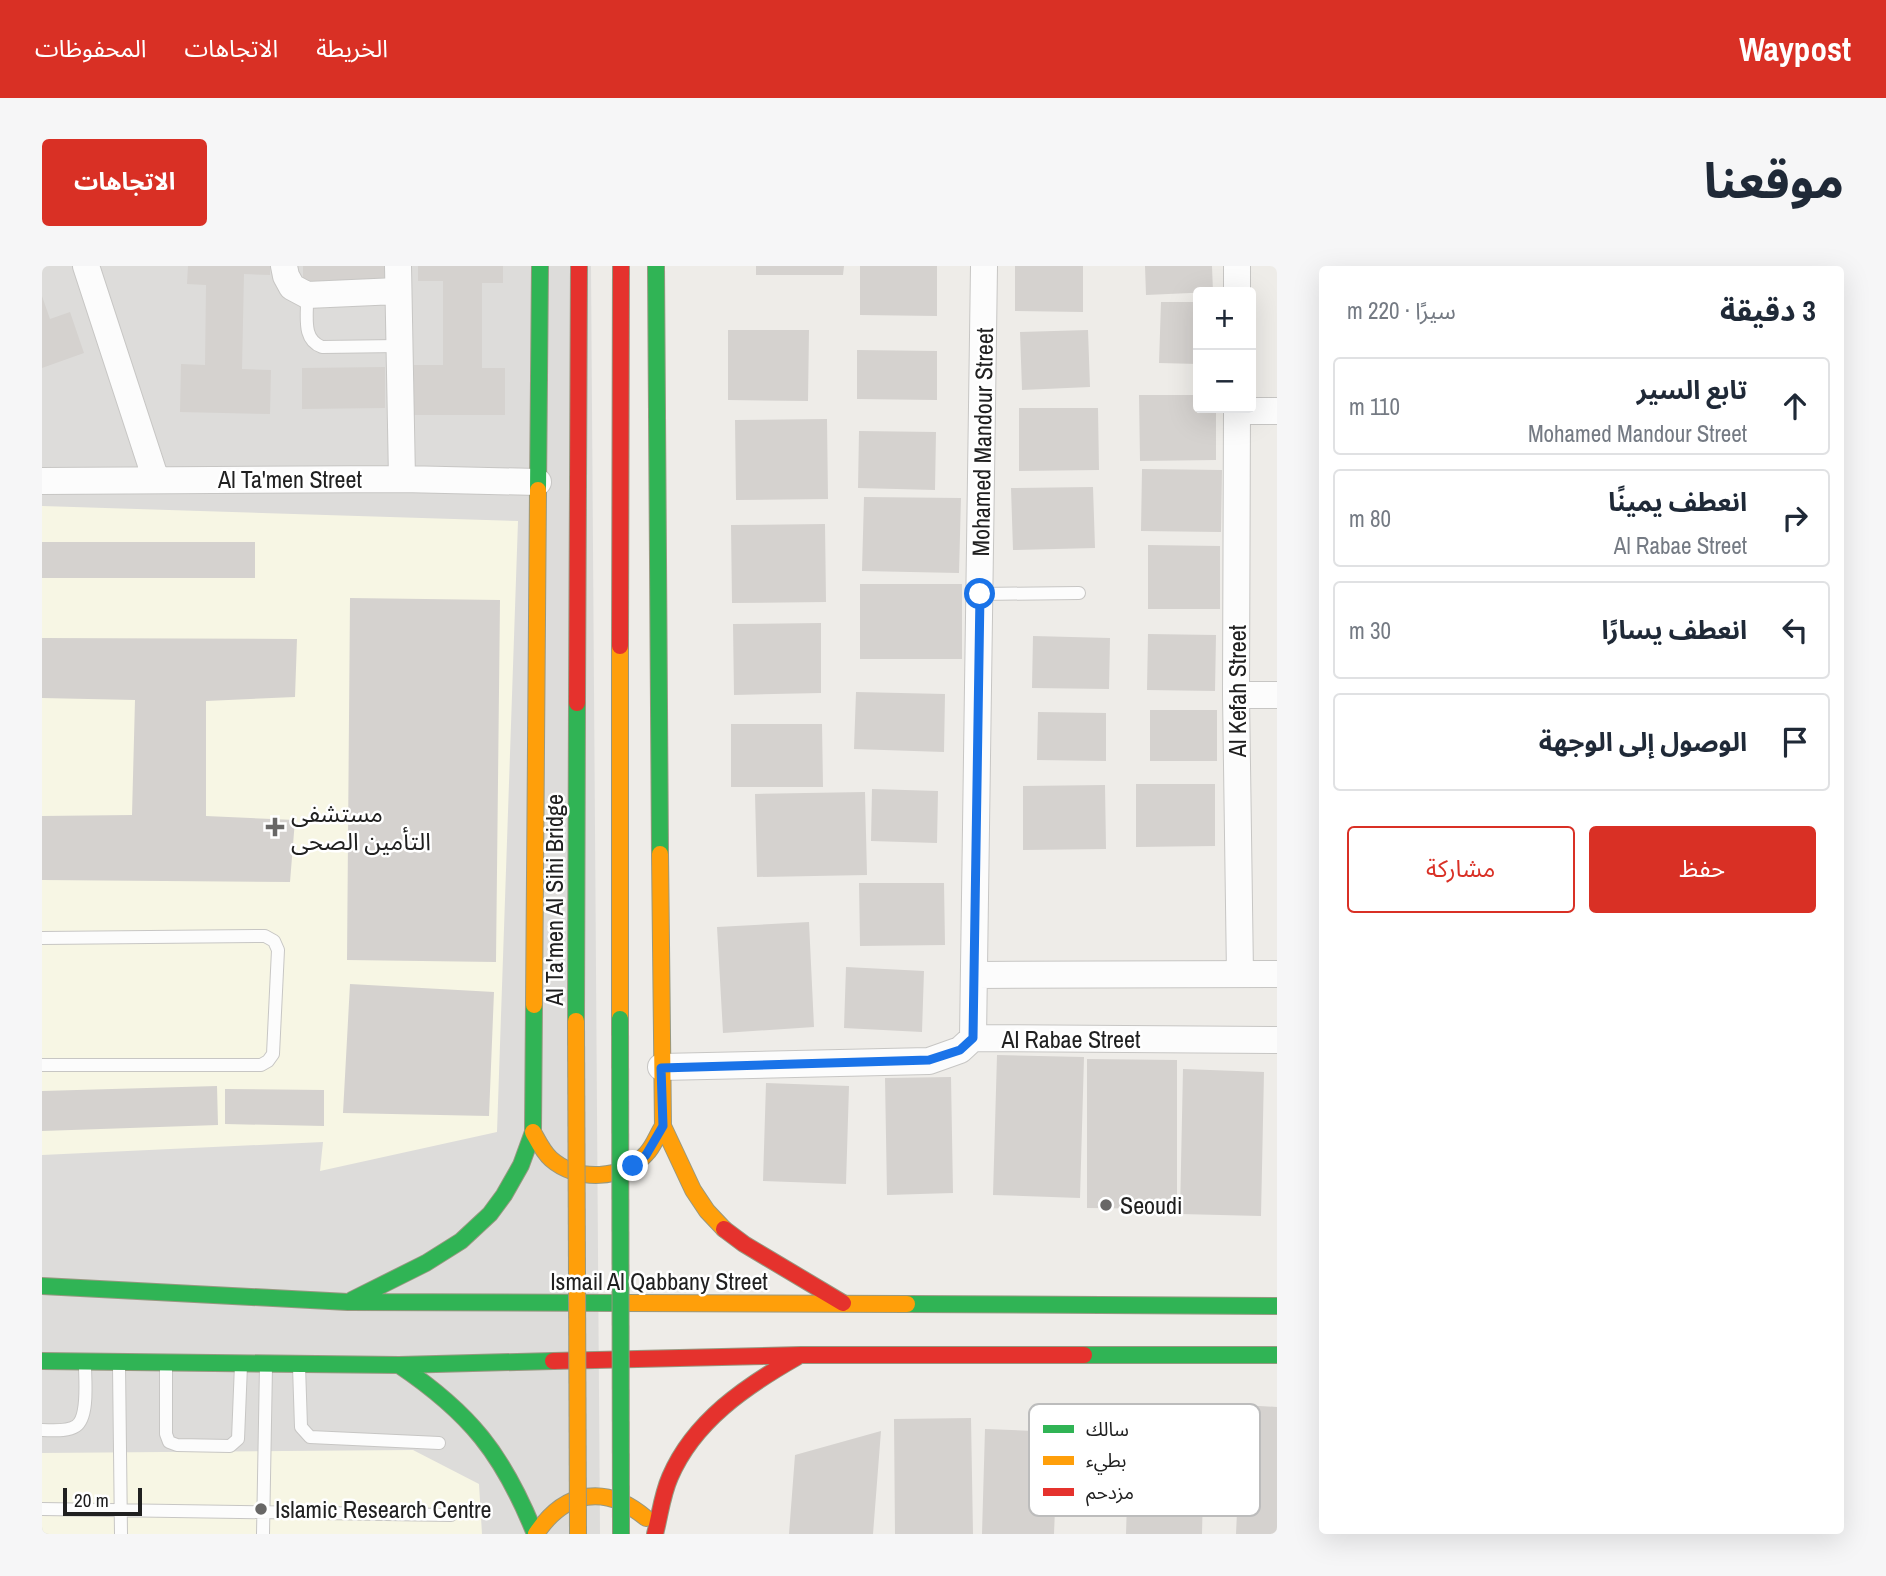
<!DOCTYPE html>
<html lang="ar">
<meta charset="utf-8">
<style>
body{margin:0;font-family:"Archivo Narrow","Noto Sans Arabic",sans-serif;background:#f6f6f7;color:#1f2937;direction:rtl}
.controls{position:absolute;right:21px;top:21px;display:grid;overflow:hidden;border-radius:7px;box-shadow:0 7px 28px #0002}
.controls button{width:63px;height:63px;display:grid;place-items:center;padding:0;border:0;border-bottom:2px solid #e0e1e3;background:#fff;color:#1f2937;font:35px sans-serif}
.scale{position:absolute;left:21px;bottom:18px;width:79px;box-sizing:border-box;padding-left:7px;border:4px solid #202020;border-top:0;font-size:19px;line-height:24px;white-space:nowrap;color:#202020;-webkit-text-stroke:5px #fff;paint-order:stroke}
.stop{position:absolute;width:21px;height:21px;margin:-16px;border:5px solid #1a73e8;border-radius:50%;background:#fff}
.stop.end{background:#1a73e8;border-color:#fff;box-shadow:0 2px 7px #0008}
.list{margin:0;padding:0;list-style:none}
h2{display:flex;justify-content:space-between;align-items:center;height:91px;margin:0;padding:0 28px;font-size:30px}
h2 small{font-size:23px;font-weight:400;color:#747a83}
.list li{display:grid;grid-template-columns:46px 1fr auto;gap:21px;align-items:center;box-sizing:border-box;height:98px;margin:0 14px 14px;padding:0 14px;border:2px solid #e0e1e3;border-radius:7px}
.list b{display:block;font-size:26px;white-space:nowrap}
.list p{margin:0;font-size:23px;white-space:nowrap;color:#747a83}
.list em{font-size:23px;font-style:normal;color:#747a83}
.actions{display:flex;gap:14px;padding:21px 28px}
.actions a{flex:1;padding:16px 0;border:2px solid #d93025;border-radius:7px;text-align:center;font-size:24px;color:#d93025}
.actions .main{background:#d93025;color:#fff}
.icon{flex:none;width:38px;height:38px;fill:none;stroke:currentColor;stroke-width:2;stroke-linecap:round;stroke-linejoin:round}
.map{position:relative;flex:none;width:1235px;height:1268px;overflow:hidden;direction:ltr;border-radius:7px}
header{display:flex;align-items:center;gap:42px;box-sizing:border-box;height:98px;padding:0 35px;background:#d93025;color:#fff}
header strong{font-size:33px}
nav{display:flex;gap:38px;margin-inline-start:auto;font-size:24px}
.intro{display:flex;align-items:center;justify-content:space-between;box-sizing:border-box;height:168px;padding:0 42px}
h1{margin:0;font-size:49px}
.button{padding:18px 32px;border-radius:7px;background:#d93025;color:#fff;font-size:24px;font-weight:700}
main{display:flex;gap:42px;padding:0 42px}
aside{flex:1;background:#fff;border-radius:7px;box-shadow:0 7px 28px #0002}
.map>svg:first-child{display:block}
.residential{fill:#dddcda}
.education{fill:#f7f6e4}
.building{fill:#d5d2cf}
.lines{fill:none;stroke-linecap:round;stroke-linejoin:round}
.lane-casing{stroke:#c7c6c4;stroke-width:14}
.street-casing{stroke:#c7c6c4;stroke-width:28}
.fast-casing{stroke:#979880;stroke-width:18}
.slow-casing{stroke:#979880;stroke-width:18}
.jam-casing{stroke:#979880;stroke-width:18}
.lane{stroke:#fcfcfc;stroke-width:12}
.street{stroke:#fcfcfc;stroke-width:26}
.fast{stroke:#30b455;stroke-width:16}
.slow{stroke:#ff9f0a;stroke-width:16}
.jam{stroke:#e5322d;stroke-width:16}
.fast-bridge-casing{stroke:#979880;stroke-width:18;stroke-linecap:butt}
.slow-bridge-casing{stroke:#979880;stroke-width:18;stroke-linecap:butt}
.fast-bridge{stroke:#30b455;stroke-width:16}
.slow-bridge{stroke:#ff9f0a;stroke-width:16}
.route{stroke:#1a73e8;stroke-width:9}
.poi-dot{fill:#686766;stroke:#fff;stroke-width:2.5}
.labels{text-anchor:middle;dominant-baseline:central;stroke-width:5;stroke-linejoin:round;paint-order:stroke}
.street-label{font-size:24px;fill:#202020;stroke:#fff}
.poi-label{font-size:24px;fill:#202020;stroke:#fff;text-anchor:start}
.key{fill:#fff;stroke:#bcbcbc;stroke-width:2}
.key-label{font-size:19px;fill:#202020}
</style>
<header>
<strong>Waypost</strong>
<nav><a>الخريطة</a><a>الاتجاهات</a><a>المحفوظات</a></nav>
</header>
<div class="intro"><h1>موقعنا</h1><a class="button">الاتجاهات</a></div>
<main>
<aside>
<h2>3 دقيقة<small>سيرًا · 220 m</small></h2>
<ul class="list">
<li><svg class="icon" aria-label="ahead" viewBox="0 0 24 24"><path d="M12 20V5M6 11l6-6 6 6"/></svg><div><b>تابع السير</b><p>Mohamed Mandour Street</p></div><em>110 m</em></li>
<li><svg class="icon" aria-label="right" viewBox="0 0 24 24"><path d="M7 20v-9h11M14 6l5 5-5 5"/></svg><div><b>انعطف يمينًا</b><p>Al Rabae Street</p></div><em>80 m</em></li>
<li><svg class="icon" aria-label="left" viewBox="0 0 24 24"><path d="M17 20v-9H6M10 6l-5 5 5 5"/></svg><div><b>انعطف يسارًا</b></div><em>30 m</em></li>
<li><svg class="icon" aria-label="arrive" viewBox="0 0 24 24"><path d="M6 21V4h12l-3 4 3 4H6"/></svg><div><b>الوصول إلى الوجهة</b></div></li>
</ul>
<div class="actions"><a class="main">حفظ</a><a>مشاركة</a></div>
</aside>
<div class="map">
<svg width="1235" height="1268" viewBox="0 0 1235 1268">
<rect width="100%" height="100%" fill="#eeece8"/>
<path class="residential" d="M0,0H549L558,1268H0Z"/>
<path class="education" d="M0,240L476,255L455,866L278,905L281,876L0,889Z
M371,1184L437,1218L440,1268H0V1187Z"/>
<path class="building" d="M146,0H228V9L202,8L200,103L229,104L228,148L138,146L139,98L163,99L164,19L145,18Z
M261,0H345V16L261,15Z
M376,0H461V17H440V102H463V149H372V99H401V15H376Z
M714,0H802L801,9H714Z
M818,0H895V50L818,49Z
M973,0H1041V46L973,45Z
M1103,0H1170L1171,26L1104,29Z
M0,30L8,53L28,46L42,87L0,102Z
M1119,36H1156V98L1117,97Z
M686,64H767L766,135L686,134Z
M1046,64L1048,121L980,124L978,66Z
M815,84L895,85V134L815,133Z
M343,101V142L260,143V102Z
M1097,129H1156V142H1174V194L1098,195Z
M977,142H1056L1057,204L977,205Z
M785,153L786,233L694,234L693,154Z
M817,165L894,166L893,224L816,222Z
M1100,203L1180,204L1179,266L1099,265Z
M1051,221L1053,282L971,284L969,222Z
M822,231L919,232L917,307L820,305Z
M783,258L784,336L690,337L689,259Z
M0,276H213V312H0Z
M1106,279L1178,280V343H1106Z
M818,318H920V393H818Z
M308,332L458,334L454,696L305,694Z
M779,357V427L692,429L691,358Z
M1106,368L1174,369L1173,425L1105,424Z
M991,370L1068,372L1067,423L990,422Z
M0,372L255,373L253,431L164,435V550L253,554L248,616L0,614V550L90,549L93,434L0,432Z
M814,426L903,428L902,486L812,483Z
M1108,444H1175V495H1108Z
M996,446L1064,447V495L995,494Z
M689,458H780L781,521H689Z
M1094,518H1173V580L1094,581Z
M1063,519L1064,583L981,584V520Z
M830,523L896,525L895,577L829,575Z
M823,526L825,609L715,611L713,528Z
M817,617H902L903,679L818,680Z
M767,656L772,761L681,767L675,661Z
M804,701L882,705L880,766L802,762Z
M308,718L452,726L447,850L301,847Z
M955,789L1042,791L1038,932L951,929Z
M1045,793L1135,794V943L1045,942Z
M1141,803L1222,806L1219,950L1138,948Z
M909,811L911,927L845,929L843,812Z
M724,817L807,820L804,918L721,915Z
M175,820L176,859L0,865V825Z
M183,823L282,824V860L183,858Z
M1088,1139L1163,1141L1160,1268H1084Z
M1200,1139L1235,1141V1268H1194Z
M929,1152L931,1268H853L852,1153Z
M943,1163L1016,1166L1012,1268H940Z
M839,1165L831,1268H747L753,1189Z"/>
<g class="lines">
<defs>
<path id="lane" d="M265,29C266,49 259,73 280,81L356,80
M938,328L1037,327
M0,672L223,670L232,675L236,684L231,788L226,795L219,799H0
M124,1099V1168L127,1176L135,1179L188,1180L196,1173L199,1099
M77,1100L79,1268
M257,1100L259,1161L268,1171L397,1177
M0,1164C10,1164 25,1166 34,1160C47,1151 43,1114 43,1100
M0,1243L409,1249
M221,1268L224,1100"/>
<path id="street" d="M44,0L114,214
M242,0L244,10L250,21L265,29L355,25
M356,0L360,213
M1195,0V26
M1195,142L1194,429L1198,708
M1195,145H1235
M0,215L360,213L496,216
M1194,429H1235
M934,709L1235,708
M931,772L942,0
M619,801L887,795L918,784L931,772L1235,774"/>
<path id="fast" d="M614,0L618,588
M496,224L498,0
M534,755L535,437
M0,1020L306,1036L580,1037
M310,1034L384,997L419,975L448,948L462,929L479,899L491,866L492,739
M865,1038L1235,1040
M1042,1089H1235
M0,1095L357,1099L511,1095
M357,1099C428,1147 461,1188 493,1268"/>
<path id="slow" d="M618,588L621,860L651,924L665,945L682,963
M492,739L496,224
M578,753V380
M491,866C496,875 501,886 509,893C535,916 581,914 604,888C612,880 615,869 621,860
M580,1037L865,1038
M494,1268C523,1224 564,1218 604,1252"/>
<path id="jam" d="M578,380L579,0
M535,437L537,0
M682,963L702,978L801,1037
M511,1095L759,1089H1042
M613,1268C618,1249 620,1229 628,1211C652,1155 704,1120 755,1091"/>
</defs>
<use href="#lane" class="lane-casing"/>
<use href="#street" class="street-casing"/>
<use href="#fast" class="fast-casing"/>
<use href="#slow" class="slow-casing"/>
<use href="#jam" class="jam-casing"/>
<use href="#lane" class="lane"/>
<use href="#street" class="street"/>
<use href="#fast" class="fast"/>
<use href="#slow" class="slow"/>
<use href="#jam" class="jam"/>
<defs>
<path id="fast-bridge" d="M578,753L579,1268"/>
<path id="slow-bridge" d="M534,755L536,1268"/>
</defs>
<use href="#fast-bridge" class="fast-bridge-casing"/>
<use href="#slow-bridge" class="slow-bridge-casing"/>
<use href="#fast-bridge" class="fast-bridge"/>
<use href="#slow-bridge" class="slow-bridge"/>
</g>
<g class="lines">
<path class="route" d="M591,900L604,889L621,860L619,802L887,794L918,784L931,772L938,328"/>
</g>
<g class="poi-dot">
<path d="M229.5 550.5h7v7h7v7h-7v7h-7v-7h-7v-7h7z"/>
<circle cx="1064" cy="939" r="7"/>
<circle cx="219" cy="1243" r="7"/>
</g>
<g class="labels">
<g class="street-label">
<text transform="translate(940 176) rotate(-89)">Mohamed Mandour Street</text>
<text x="248" y="213">Al Ta'men Street</text>
<text transform="translate(1195 425) rotate(-90)">Al Kefah Street</text>
<text transform="translate(512 634) rotate(-90)">Al Ta'men Al Sihi Bridge</text>
<text x="1029" y="773">Al Rabae Street</text>
<text x="617" y="1015">Ismail Al Qabbany Street</text>
</g>
<g class="poi-label">
<text x="249" y="547">مستشفى<tspan x="249" dy="28">التأمين الصحى</tspan></text>
<text x="1078" y="939">Seoudi</text>
<text x="233" y="1243">Islamic Research Centre</text>
</g>
</g>
<rect x="987" y="1138" width="231" height="112" rx="10" class="key"/>
<rect x="1001" y="1159" width="31" height="8" fill="#30b455"/>
<rect x="1001" y="1190" width="31" height="9" fill="#ff9f0a"/>
<rect x="1001" y="1222" width="31" height="8" fill="#e5322d"/>
<g class="key-label">
<text x="1044" y="1170">سالك</text>
<text x="1044" y="1201">بطيء</text>
<text x="1044" y="1233">مزدحم</text>
</g>
</svg>
<div class="controls">
<button>+</button>
<button>−</button>
</div>
<div class="scale">20 m</div>
<div class="stop" style="left:938px;top:328px"></div>
<div class="stop end" style="left:591px;top:900px"></div>
</div>
</main>
